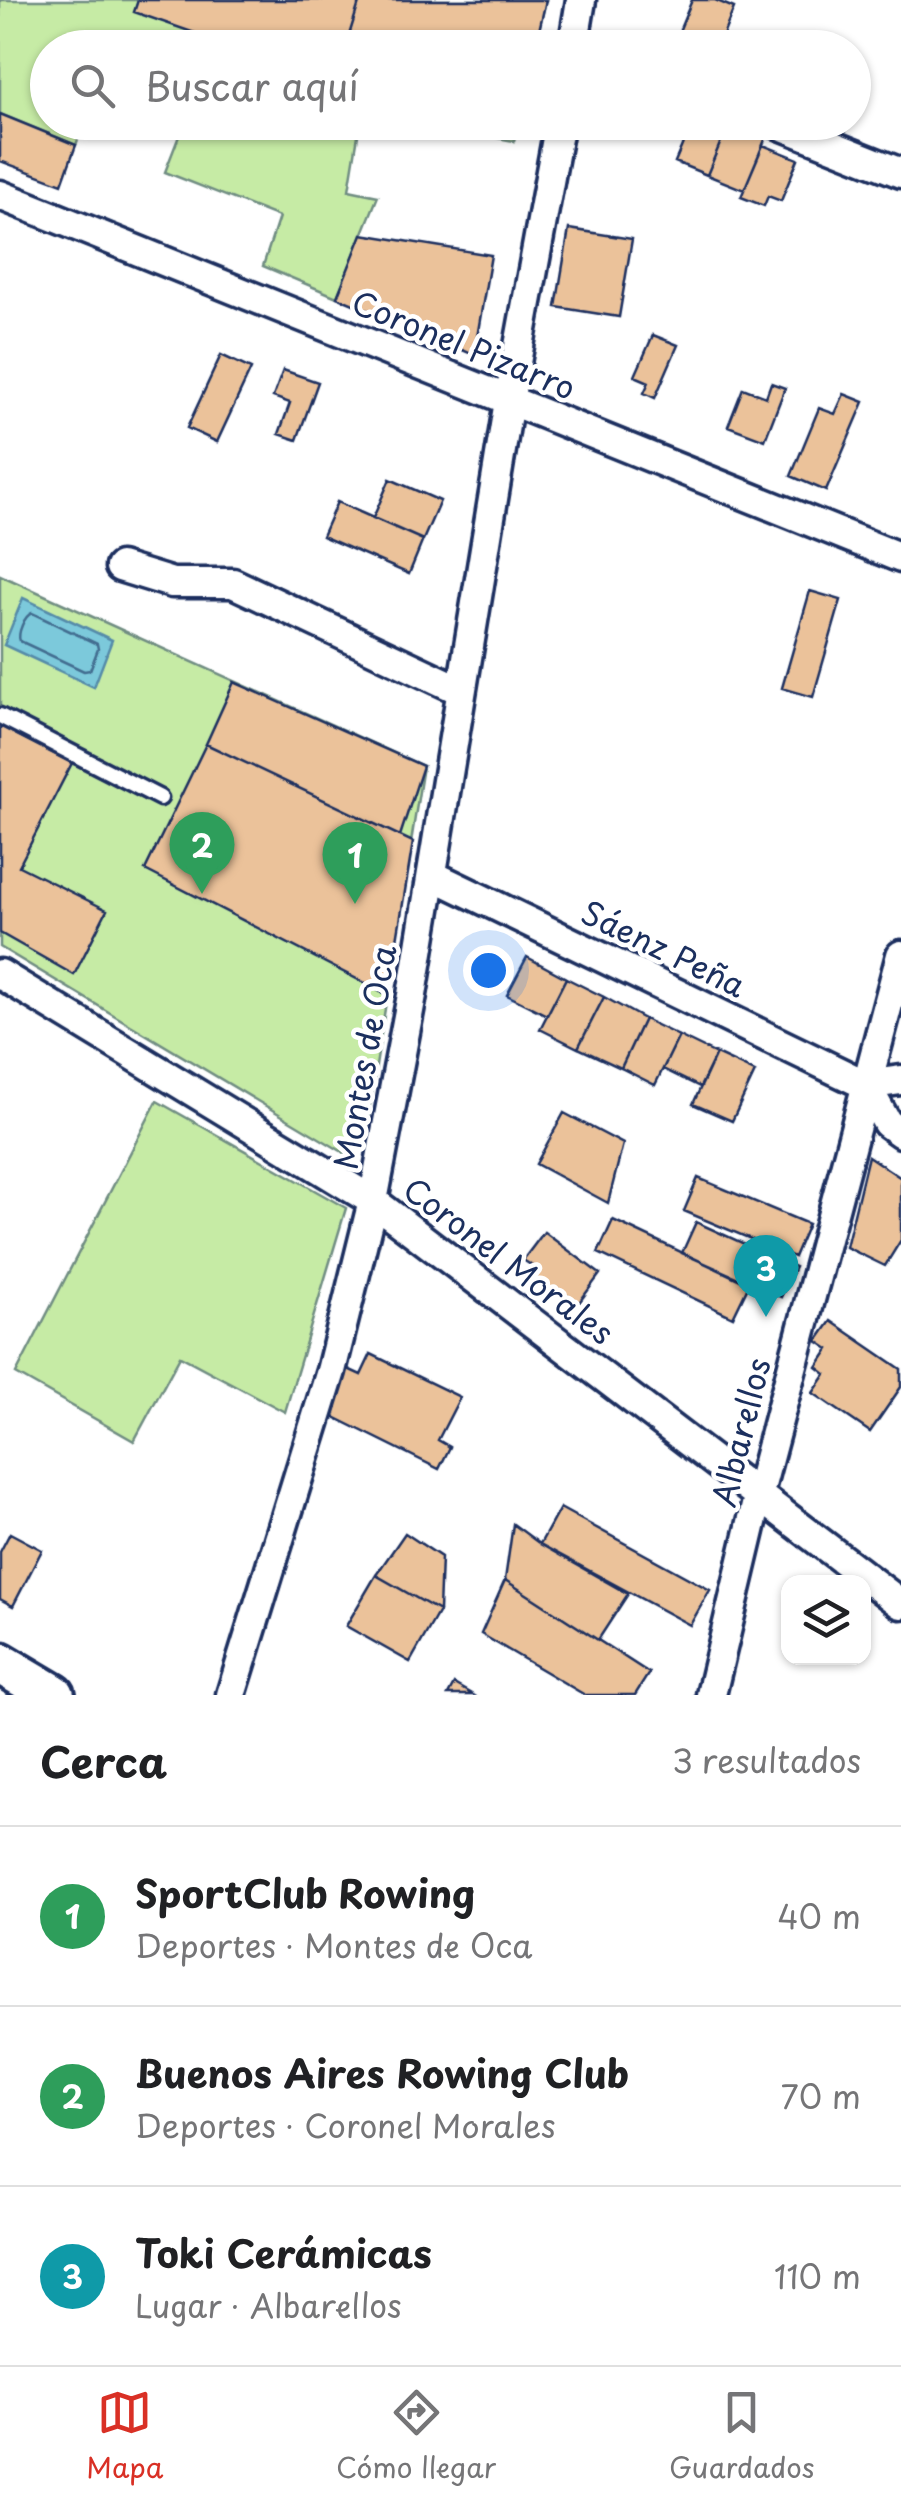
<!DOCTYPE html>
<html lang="es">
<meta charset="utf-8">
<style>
body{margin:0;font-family:"Playpen Sans",sans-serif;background:#f6f6f6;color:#202124}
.controls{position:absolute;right:30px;bottom:30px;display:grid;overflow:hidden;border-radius:20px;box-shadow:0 2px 8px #0004}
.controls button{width:90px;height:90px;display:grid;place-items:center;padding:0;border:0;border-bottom:2px solid #e0e0e0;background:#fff;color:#202124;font:50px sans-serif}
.you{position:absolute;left:488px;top:970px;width:35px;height:35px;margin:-25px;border:8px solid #fff;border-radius:50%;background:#1a73e8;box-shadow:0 0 0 15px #1a73e833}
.badge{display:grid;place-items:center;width:65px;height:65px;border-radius:50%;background:#d93025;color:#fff;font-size:32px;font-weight:700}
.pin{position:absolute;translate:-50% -82px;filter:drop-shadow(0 2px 5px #0008)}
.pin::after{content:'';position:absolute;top:52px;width:35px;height:30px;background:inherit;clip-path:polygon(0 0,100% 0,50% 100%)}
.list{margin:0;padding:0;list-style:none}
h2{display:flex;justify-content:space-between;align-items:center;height:130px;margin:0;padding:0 40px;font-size:42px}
h2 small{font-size:32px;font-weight:400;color:#757577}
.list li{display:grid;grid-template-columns:65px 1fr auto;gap:30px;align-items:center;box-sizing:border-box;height:180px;padding:0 40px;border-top:2px solid #e0e0e0}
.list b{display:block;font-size:38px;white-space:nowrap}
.list p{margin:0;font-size:32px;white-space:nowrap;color:#757577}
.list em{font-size:32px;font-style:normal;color:#757577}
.icon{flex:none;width:55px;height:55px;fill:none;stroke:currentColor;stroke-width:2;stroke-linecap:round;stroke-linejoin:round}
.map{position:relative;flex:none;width:901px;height:1695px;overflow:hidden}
.search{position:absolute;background:#fff;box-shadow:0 2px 8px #0004;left:30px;right:30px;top:30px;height:110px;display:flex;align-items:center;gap:25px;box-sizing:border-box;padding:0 35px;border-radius:55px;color:#757577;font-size:38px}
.sheet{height:670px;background:#fff}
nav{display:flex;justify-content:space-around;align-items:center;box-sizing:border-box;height:140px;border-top:2px solid #e0e0e0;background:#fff;font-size:28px;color:#757577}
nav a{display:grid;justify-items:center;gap:5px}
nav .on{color:#d93025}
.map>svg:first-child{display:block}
.green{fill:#c6eba5;stroke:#708d82;stroke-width:2.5}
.water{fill:#7cc9db;stroke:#558ba9;stroke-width:2.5}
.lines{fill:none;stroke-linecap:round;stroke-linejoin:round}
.shore{stroke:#426d90;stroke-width:2.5}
.building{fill:#ebc29a;stroke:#1b2f5e;stroke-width:2.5}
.lane-casing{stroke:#1b2f5e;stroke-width:21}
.street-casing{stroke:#1b2f5e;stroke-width:35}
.secondary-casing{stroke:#1b2f5e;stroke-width:48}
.lane{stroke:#fff;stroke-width:14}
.street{stroke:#fff;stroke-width:28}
.secondary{stroke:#fff;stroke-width:40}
.labels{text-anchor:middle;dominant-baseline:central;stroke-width:9;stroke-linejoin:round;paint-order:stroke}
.street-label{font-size:32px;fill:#1b2f5e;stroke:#fff}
</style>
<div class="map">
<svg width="901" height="1695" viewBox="0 0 901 1695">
<rect width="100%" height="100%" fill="#fff"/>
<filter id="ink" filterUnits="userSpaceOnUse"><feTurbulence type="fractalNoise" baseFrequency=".01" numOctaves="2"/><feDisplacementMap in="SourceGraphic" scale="20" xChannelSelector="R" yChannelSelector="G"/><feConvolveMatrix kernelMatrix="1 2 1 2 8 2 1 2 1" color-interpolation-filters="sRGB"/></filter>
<g filter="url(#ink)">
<path class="green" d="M0,0H546L535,47L48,48V122L84,123L76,145L0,114Z
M184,123H360L349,190L378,196L337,297L263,266L279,217L165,172Z
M417,123H518L514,141Z
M0,575L423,766L363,1149L346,1154L0,947Z
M157,1101L346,1208L285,1412L180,1356L134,1441L16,1374Z"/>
<path class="water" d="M23,598L112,640L94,687L4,645Z"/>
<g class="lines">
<path class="shore" d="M32,613L97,644L98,649L90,670L84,671L20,641C17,634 24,616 32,613Z"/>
</g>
<path class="building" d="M138,0H360L345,48H238L134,12Z
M360,0H546L535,48H345Z
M692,0H715L734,8L718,48H691L675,41Z
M0,114L76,145L62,184L0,161Z
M692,122H729L707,175L675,162Z
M729,122L767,135L744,190L707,175Z
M763,145L798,159L781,201L768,196L764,206L741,197Z
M569,229L632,239L619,317L556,307Z
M362,234L491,255L474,355L337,297Z
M653,335L678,345L655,398L644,393L649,382L635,376Z
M221,355L251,369L217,442L187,428Z
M283,370L318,382L297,440L279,434L290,403L273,397Z
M771,383L785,388L765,440L728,426L743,388L766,397Z
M844,394L864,402L826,491L791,476L819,408L835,414Z
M390,479L440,501L423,540L373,518Z
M337,502L423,540L409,574L322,536Z
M810,591L841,600L813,697L782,688Z
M234,682L423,766L400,836L206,744Z
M0,726L72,763L19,866L107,910L74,975L0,933Z
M206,744L413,842L388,995L145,870Z
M527,957L566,978L547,1015L507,995Z
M566,978L604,997L578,1048L540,1029Z
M604,997L644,1019L621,1068L578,1048Z
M644,1019L679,1036L655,1085L621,1068Z
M679,1036L716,1054L700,1087L663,1069Z
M716,1054L755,1072L732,1121L693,1104Z
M564,1113L623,1144L608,1203L536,1164Z
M868,1156L901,1178V1240L885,1266L846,1247Z
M698,1178L808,1224L794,1257L684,1211Z
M613,1220L749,1284L733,1317L598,1253Z
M696,1222L795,1267L781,1297L682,1253Z
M544,1232L600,1274L578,1304L558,1289L552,1296L527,1278L534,1267L523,1260Z
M831,1321L901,1369V1387L870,1432L813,1393L826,1374L817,1367L829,1349L817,1341Z
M371,1354L460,1397L438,1440L450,1447L439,1469L326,1413L348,1369L361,1375Z
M560,1508L710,1590L690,1625L540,1544Z
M513,1524L540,1544L628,1594L598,1640L505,1580Z
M10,1533L42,1550L13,1606L0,1599V1552Z
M405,1533L441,1557L439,1611L376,1575Z
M376,1575L439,1611L410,1662L346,1626Z
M505,1580L649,1673L635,1695H585L481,1634Z
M454,1684L473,1695H448Z"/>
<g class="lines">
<defs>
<path id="lane" d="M0,716L160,798"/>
<path id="street" d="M573,48L581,0
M773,122L901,173
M0,195L901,558
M120,567L172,583H233L460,690
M432,875L866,1085L901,1080
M0,974L373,1201L901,1604
M866,1085L887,1123L901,1133
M231,1695L331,1371L373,1201L412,995L509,401L560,122
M711,1695L759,1493L901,955"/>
<path id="secondary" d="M0,1663L54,1695"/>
</defs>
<use href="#lane" class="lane-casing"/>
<use href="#street" class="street-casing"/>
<use href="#secondary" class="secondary-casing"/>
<use href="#lane" class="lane"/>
<use href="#street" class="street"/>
<use href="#secondary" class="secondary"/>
</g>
</g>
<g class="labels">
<g class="street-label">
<text transform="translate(464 344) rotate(22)">Coronel Pizarro</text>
<text transform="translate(664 948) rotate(26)">Sáenz Peña</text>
<text transform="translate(364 1057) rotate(-80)">Montes de Oca</text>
<text transform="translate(509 1260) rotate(37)">Coronel Morales</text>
<text transform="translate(740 1432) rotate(-76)">Albarellos</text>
</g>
</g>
</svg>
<div class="controls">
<button><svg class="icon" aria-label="layers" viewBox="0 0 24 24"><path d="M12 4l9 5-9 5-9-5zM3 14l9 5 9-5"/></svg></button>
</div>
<div class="you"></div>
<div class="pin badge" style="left:355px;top:904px;background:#2e9e5b">1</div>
<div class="pin badge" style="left:202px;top:894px;background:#2e9e5b">2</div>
<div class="pin badge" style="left:766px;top:1317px;background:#0f9aa8">3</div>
<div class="search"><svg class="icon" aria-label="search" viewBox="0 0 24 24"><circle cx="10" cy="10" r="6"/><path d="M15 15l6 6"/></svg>Buscar aquí</div>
</div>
<section class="sheet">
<h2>Cerca<small>3 resultados</small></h2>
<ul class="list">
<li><span class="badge" style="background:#2e9e5b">1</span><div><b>SportClub Rowing</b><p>Deportes · Montes de Oca</p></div><em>40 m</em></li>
<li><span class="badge" style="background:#2e9e5b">2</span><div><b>Buenos Aires Rowing Club</b><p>Deportes · Coronel Morales</p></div><em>70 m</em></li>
<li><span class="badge" style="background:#0f9aa8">3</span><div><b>Toki Cerámicas</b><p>Lugar · Albarellos</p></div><em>110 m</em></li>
</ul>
</section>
<nav>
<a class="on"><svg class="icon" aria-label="map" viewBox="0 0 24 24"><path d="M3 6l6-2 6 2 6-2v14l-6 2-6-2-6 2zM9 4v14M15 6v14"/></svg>Mapa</a>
<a><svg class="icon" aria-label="directions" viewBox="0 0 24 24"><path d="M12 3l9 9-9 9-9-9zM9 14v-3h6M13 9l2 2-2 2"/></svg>Cómo llegar</a>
<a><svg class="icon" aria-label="saved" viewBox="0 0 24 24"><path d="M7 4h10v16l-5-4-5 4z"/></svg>Guardados</a>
</nav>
